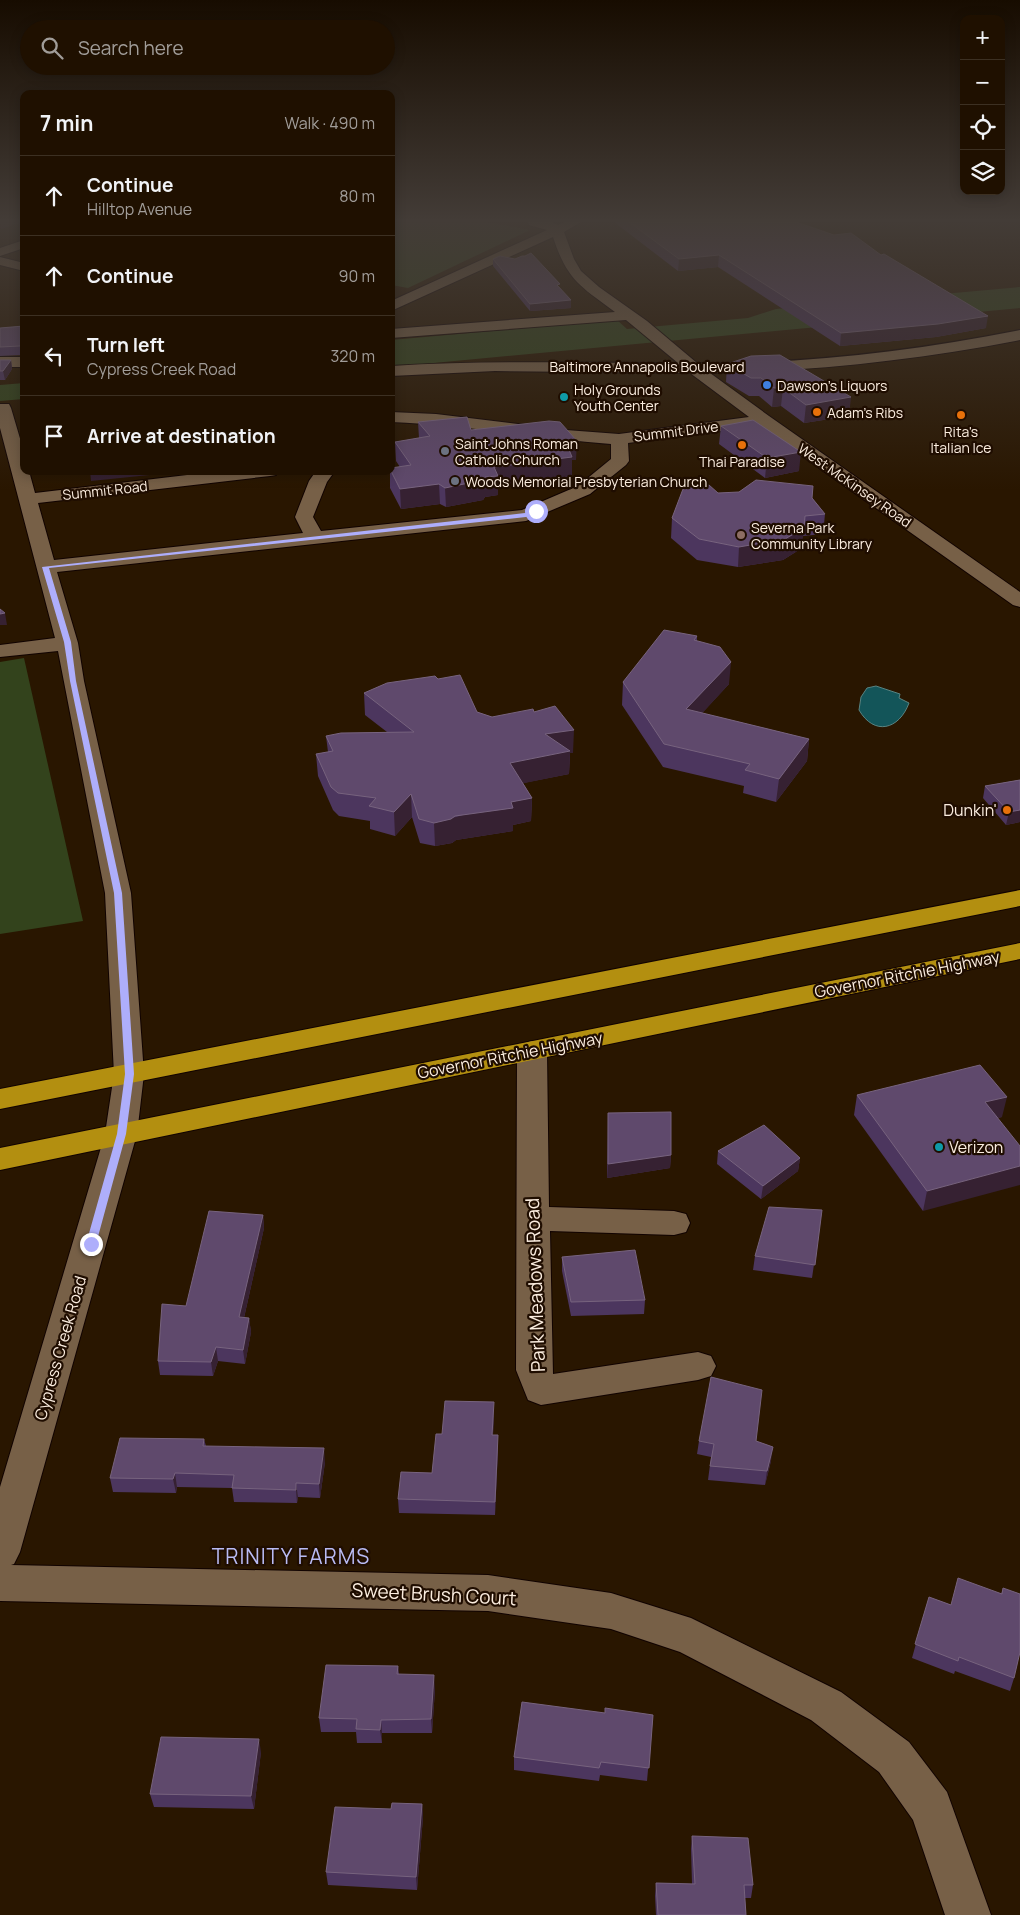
<!DOCTYPE html>
<meta charset="utf-8">
<style>
body{margin:0;font-family:Manrope,sans-serif;background:#27190a;color:#f1f3f6}
.controls{position:absolute;right:15px;top:15px;display:grid;overflow:hidden;border-radius:10px;box-shadow:0 2px 12px #0003}
.controls button{width:45px;height:45px;display:grid;place-items:center;padding:0;border:0;border-bottom:1px solid #3c3022;background:#1f1000;color:#f1f3f6;font:25px sans-serif}
.stop{position:absolute;width:15px;height:15px;margin:-11px;border:4px solid #aeaefb;border-radius:50%;background:#fff}
.stop.end{background:#aeaefb;border-color:#fff;box-shadow:0 1px 5px #0008}
.list{margin:0;padding:0;list-style:none}
h2{display:flex;justify-content:space-between;align-items:center;height:65px;margin:0;padding:0 20px;font-size:21px}
h2 small{font-size:16px;font-weight:400;color:#a19d99}
.list li{display:grid;grid-template-columns:32px 1fr auto;gap:15px;align-items:center;box-sizing:border-box;height:80px;padding:0 20px;border-top:1px solid #3c3022}
.list b{display:block;font-size:19px;white-space:nowrap}
.list p{margin:0;font-size:16px;white-space:nowrap;color:#a19d99}
.list em{font-size:16px;font-style:normal;color:#a19d99}
.icon{flex:none;width:28px;height:28px;fill:none;stroke:currentColor;stroke-width:2;stroke-linecap:round;stroke-linejoin:round}
.map{position:relative;flex:none;width:1020px;height:1915px;overflow:hidden}
.search{position:absolute;background:#1f1000;box-shadow:0 2px 12px #0003;left:20px;top:20px;width:375px;height:55px;display:flex;align-items:center;gap:12px;box-sizing:border-box;padding:0 18px;border-radius:28px;color:#a19d99;font-size:19px}
.panel{position:absolute;background:#1f1000;box-shadow:0 2px 12px #0003;left:20px;top:90px;width:375px;height:385px;border-radius:10px}
.map>svg:first-child{display:block}
.green{fill:#33431c}
.water{fill:#135559;stroke:#598381}
.lines{fill:none;stroke-linecap:round;stroke-linejoin:round}
.minor-casing{stroke:#110300;stroke-width:2}
.highway-casing{stroke:#110300;stroke-width:2}
.minor{fill:#776047;fill-rule:evenodd}
.highway{fill:#b38f10;fill-rule:evenodd}
.wall{fill:#4c365e}
.shaded-wall{fill:#362132}
.building{fill:#5f496c;stroke:#77637e}
.route{fill:#aeaefb}
.shop-dot{fill:#3f7fe0;stroke:#1f0d00;stroke-width:2}
.culture-dot{fill:#0f9aa8;stroke:#1f0d00;stroke-width:2}
.food-dot{fill:#e8710a;stroke:#1f0d00;stroke-width:2}
.worship-dot{fill:#6b7280;stroke:#1f0d00;stroke-width:2}
.education-dot{fill:#8d6e63;stroke:#1f0d00;stroke-width:2}
.labels{text-anchor:middle;dominant-baseline:central;stroke-width:4.5;stroke-linejoin:round;paint-order:stroke}
.far-street-label{font-size:14px;fill:#fbeddf;stroke:#1f0d00}
.far-poi-label{font-size:14px;fill:#fbeddf;stroke:#1f0d00;text-anchor:start}
.poi-label{font-size:16px;fill:#fbeddf;stroke:#1f0d00;text-anchor:end}
.street-label{font-size:16px;fill:#fbeddf;stroke:#1f0d00}
.near-street-label{font-size:19px;fill:#fbeddf;stroke:#1f0d00}
.near-neighbourhood-label{font-size:21px;letter-spacing:1px;fill:#b9bbf4;stroke:#1f0d00}
</style>
<div class="map">
<svg width="1020" height="1915" viewBox="0 0 1020 1915">
<rect width="100%" height="100%" fill="#291600"/>
<path class="green" d="M391,222H486L530,230L408,288L391,285Z
M1020,287V308L391,367V340L617,320L627,329L748,318L776,309Z
M24,383V399L0,401V385Z
M24,658L83,921L0,934V662Z"/>
<path class="water" d="M876,686L900,694L899,698L909,703C899,730 874,736 859,710L861,697L867,688Z"/>
<g class="lines">
<defs>
<path id="minor" d="M528,222H552L558,225L564,222H581L564,232L574,259L581,271L599,287L647,321L697,363C806,364 913,351 1020,330V340C916,360 816,371 710,373L769,416L1020,592V607L1013,605L760,426L628,443L629,461L626,465L590,494L526,521L57,572L78,643L84,681L131,893L144,1074L137,1134L20,1552L14,1564L11,1565L488,1575L611,1593L691,1618L841,1692L909,1742L947,1792L991,1915H945L913,1820L879,1772L811,1720L680,1652L611,1629L488,1611L0,1601V1487L105,1134L114,1074L105,893L58,651L0,657V645L55,638L0,428V404H9L11,408L24,452V471H29L35,493L221,471H279L276,475L270,476L38,503L54,560L303,533L295,517L309,481L316,471H335L327,482L313,517L321,531L522,510L578,486L611,459V444C537,438 465,425 391,422V412L436,414L566,430L619,434L749,417L690,373L495,371L391,376V366C487,360 582,363 678,363L626,320L391,338V329L615,312C580,286 567,280 553,237L391,311V301L547,230L529,225Z
M24,240V248L0,256V248Z
M0,257L24,263V271L0,265Z
M0,357H24V367H0Z
M532,1041L542,1044L547,1051L549,1207L674,1211L686,1214L690,1223L686,1232L674,1235L550,1231L553,1374L698,1352L711,1356L716,1366L711,1376L698,1380L541,1405L528,1400L516,1370L517,1051L522,1044Z"/>
<path id="highway" d="M1020,890V906L0,1109V1089Z
M1020,943V959L0,1170V1148Z"/>
</defs>
<use href="#minor" class="minor-casing"/>
<use href="#highway" class="highway-casing"/>
<use href="#minor" class="minor"/>
<use href="#highway" class="highway"/>
</g>
<path class="wall" d="M614,222H796L986,328L936,337L840,346L718,267L678,271Z
M493,259L560,288L571,308L530,311L493,266Z
M24,326L21,355L0,356V328Z
M0,360H11L12,369L5,380H0Z
M727,364L849,416L804,423L781,406L772,407L759,396H749L726,382Z
M418,422L471,430L576,460H572V476L498,486V495L485,497L483,500L446,507L440,504L401,509L390,488V471L400,467L396,461L395,442L419,438Z
M721,426L799,471L765,478L719,444Z
M718,493L812,498L825,514L823,534L803,536L802,548L783,560L738,567L697,560L671,538L672,518Z
M697,636V641L729,684L702,713L809,739L807,761L776,802L743,793L744,786L663,767L622,705L623,682Z
M438,679L477,712L492,717L534,712L573,753H570L569,774L523,783L532,798L531,821L513,825V831L456,840L452,843L435,846L420,843L412,817L395,836L370,829V821L339,816L333,810L318,776L316,754L328,752L326,736L387,732L365,715L364,693Z
M1020,780V822L1006,825L983,798L985,786Z
M857,1095L1002,1117L997,1118L923,1211L854,1115Z
M608,1113L671,1155L670,1168L607,1178Z
M718,1151L800,1158L798,1171L761,1199L717,1164Z
M822,1210L812,1278L753,1270L755,1256Z
M263,1215L264,1228L244,1318H249L251,1332L245,1364L218,1361L213,1376L160,1375L158,1361L186,1306Z
M562,1257L645,1300L644,1314L571,1316L562,1271Z
M494,1416L493,1435L498,1449L495,1515L399,1513L398,1499L432,1473L442,1434Z
M204,1439L206,1446L325,1462L320,1498L298,1497L297,1503L234,1502L232,1488L177,1487L176,1493L113,1492L110,1478Z
M699,1441H756L771,1461L765,1485L708,1480L711,1457L697,1454Z
M1003,1588L1014,1678L1010,1691L955,1671L954,1674L912,1658L929,1597L951,1605L1001,1594Z
M398,1666L399,1674L435,1689L432,1733H382V1743H357L356,1732H321L319,1718Z
M653,1715L647,1781L600,1775L599,1781L514,1770V1757Z
M261,1752L254,1809L154,1807L150,1794Z
M422,1804L423,1817L417,1890L328,1885L326,1872L391,1809Z
M692,1836L753,1885L751,1898H745L746,1915H656L655,1896L656,1883L692,1884L691,1849Z"/>
<path class="shaded-wall" d="M0,222H22L1,229Z
M719,255L718,267L678,271L679,259Z
M571,300V308L530,311V304Z
M988,316L986,328L936,337L840,346L841,333Z
M24,340V351L21,355L20,346Z
M11,360L12,369L5,380L3,371Z
M774,388H783L781,406L772,407Z
M851,397L849,416L804,423L806,405Z
M577,441L576,460H572V476L498,486V495L485,497L483,500L446,507L445,488L485,477L494,467L566,442Z
M801,452L799,471L765,478L767,458Z
M90,471H169V473L91,481Z
M439,484L440,504L401,509L400,489Z
M804,528L802,548L783,560L738,567L739,547Z
M5,613L7,625H0V614Z
M731,662L729,684L685,732L686,709Z
M574,730L573,753H570L569,774L510,786V763L545,734Z
M809,739L807,761L776,802L779,779Z
M411,794L412,817L395,836L394,812Z
M532,798L531,821L513,825V831L456,840L452,843L435,846L434,823L511,802Z
M1020,810V822L1006,825L1009,812Z
M1007,1097L1002,1117L980,1122L985,1102Z
M671,1155L670,1168L607,1178L608,1164Z
M800,1158L798,1171L761,1199L763,1186Z
M1020,1166V1185L923,1211L927,1191Z
M263,1215L264,1228L241,1331L239,1317Z
M249,1318L251,1332L245,1364L243,1350Z
M216,1347L218,1361L213,1376L211,1362Z
M494,1402V1416L492,1449V1435Z
M498,1435V1449L495,1515V1502Z
M773,1447L771,1461L765,1485L767,1471Z
M324,1448L325,1462L320,1498L319,1484Z
M175,1473L177,1487L176,1493L173,1479Z
M296,1483L298,1497L297,1503L296,1490Z
M434,1675L435,1689L432,1733L431,1719Z
M381,1720L382,1733V1743L380,1730Z
M259,1739L261,1752L254,1809L251,1796Z
M422,1804L423,1817L417,1890L416,1877Z"/>
<path class="building" d="M629,222H796L834,235L851,233L881,255L884,254L988,316L938,324L841,333L719,255L679,259Z
M531,253L560,284L557,285L571,300L530,304L493,259L500,256L515,259L522,256H525Z
M24,326V340L20,346L0,347V328Z
M780,355L851,397L806,405L783,388H774L761,378H751L727,364L751,356Z
M0,360H11L3,371H0Z
M467,417L471,430L549,421L560,422L577,441L566,442L572,457L494,467L498,476L485,477L483,480L445,488L439,484L400,489L391,471V468L411,465L395,442L430,436L418,422Z
M753,420L801,452L767,458L721,426Z
M756,480L813,486L812,498L825,514L805,516L804,528L785,539L739,547L699,539L672,518L683,489L694,486L709,485L718,493L739,492Z
M0,609L5,613L0,614Z
M664,630L697,636L694,640L720,647L731,662L686,709L809,739L779,779L745,770L750,764L664,744L623,682Z
M460,675L477,712L492,717L533,709L534,712L555,706L574,730L545,734L570,751L510,763L532,798L511,802L513,808L455,816L451,819L434,823L419,819L411,794L394,812L369,806L376,798L338,793L331,787L316,754L333,751L326,736L341,733L414,732L364,693L387,683L435,676L438,679Z
M1020,780V810L1009,812L985,786Z
M980,1065L1007,1097L985,1102L1020,1146V1166L927,1191L857,1095Z
M671,1112V1155L608,1164V1113Z
M764,1125L800,1158L763,1186L718,1151Z
M769,1207L822,1210L815,1265L755,1256Z
M209,1211L263,1215L239,1317L249,1318L243,1350L216,1347L211,1362L158,1361L162,1304L186,1306Z
M635,1250L645,1300L571,1302L562,1257Z
M711,1377L762,1390L756,1441L773,1447L767,1471L710,1466L714,1444L699,1441Z
M445,1401L494,1402L492,1435H498L495,1502L398,1499L401,1472L432,1473L436,1434H442Z
M120,1438L204,1439L203,1446L324,1448L319,1484L296,1483V1490L232,1488L234,1475L175,1473L173,1479L110,1478Z
M958,1578L1002,1594L1003,1588L1020,1594V1652L1014,1678L959,1657L958,1661L915,1644L929,1597L951,1605Z
M326,1665L398,1666L397,1674L434,1675L431,1719L381,1720L380,1730L356,1729L357,1719L319,1718Z
M522,1702L605,1713V1708L653,1715L649,1768L601,1762L599,1768L514,1757Z
M161,1737L259,1739L251,1796L150,1794Z
M392,1803L422,1804L416,1877L326,1872L335,1807L391,1809Z
M692,1836L748,1838L753,1885H744L746,1915H658L656,1883L695,1884Z"/>
<linearGradient id="sky" x2="0" y2="1"><stop stop-color="#170c00"/><stop offset="0.45" stop-color="#433c37"/><stop offset="1" stop-color="#433c37" stop-opacity="0"/></linearGradient>
<rect width="1020" height="490" fill="url(#sky)"/>
<path class="route" d="M536,509L538,512L526,517L49,568L71,642L76,681L122,893L134,1074L126,1134L96,1244L91,1247L88,1246L86,1244L117,1134L125,1074L114,893L70,681L64,642L42,567L525,513Z"/>
<circle class="shop-dot" cx="767" cy="385" r="5"/>
<g class="culture-dot">
<circle cx="564" cy="397" r="5"/>
<circle cx="939" cy="1147" r="5"/>
</g>
<g class="food-dot">
<circle cx="817" cy="412" r="5"/>
<circle cx="961" cy="415" r="5"/>
<circle cx="742" cy="445" r="5"/>
<circle cx="1007" cy="810" r="5"/>
</g>
<g class="worship-dot">
<circle cx="445" cy="451" r="5"/>
<circle cx="455" cy="481" r="5"/>
</g>
<circle class="education-dot" cx="741" cy="535" r="5"/>
<g class="labels">
<g class="far-street-label">
<text x="647" y="366">Baltimore Annapolis Boulevard</text>
<text transform="translate(676 431) rotate(-7)">Summit Drive</text>
<text transform="translate(855 485) rotate(35)">West McKinsey Road</text>
<text transform="translate(105 490) rotate(-6)">Summit Road</text>
</g>
<g class="far-poi-label">
<text x="777" y="385">Dawson’s Liquors</text>
<text x="574" y="389">Holy Grounds<tspan x="574" dy="16">Youth Center</tspan></text>
<text x="827" y="412">Adam's Ribs</text>
<text x="961" y="431" text-anchor="middle">Rita's<tspan x="961" dy="16">Italian Ice</tspan></text>
<text x="455" y="443">Saint Johns Roman<tspan x="455" dy="16">Catholic Church</tspan></text>
<text x="742" y="461" text-anchor="middle">Thai Paradise</text>
<text x="465" y="481">Woods Memorial Presbyterian Church</text>
<text x="751" y="527">Severna Park<tspan x="751" dy="16">Community Library</tspan></text>
</g>
<g class="poi-label">
<text x="997" y="810">Dunkin'</text>
<text x="949" y="1147" text-anchor="start">Verizon</text>
</g>
<g class="street-label">
<text transform="translate(907 974) rotate(-11)">Governor Ritchie Highway</text>
<text transform="translate(510 1055) rotate(-11)">Governor Ritchie Highway</text>
<text transform="translate(60 1348) rotate(-74)">Cypress Creek Road</text>
</g>
<g class="near-street-label">
<text transform="translate(535 1285) rotate(-92)">Park Meadows Road</text>
<text transform="translate(434 1594) rotate(3)">Sweet Brush Court</text>
</g>
<g class="near-neighbourhood-label">
<text x="291" y="1556">TRINITY FARMS</text>
</g>
</g>
</svg>
<div class="controls">
<button>+</button>
<button>−</button>
<button><svg class="icon" aria-label="locate" viewBox="0 0 24 24"><circle cx="12" cy="12" r="6"/><path d="M12 2v4M12 18v4M2 12h4M18 12h4"/></svg></button>
<button><svg class="icon" aria-label="layers" viewBox="0 0 24 24"><path d="M12 4l9 5-9 5-9-5zM3 14l9 5 9-5"/></svg></button>
</div>
<div class="stop" style="left:536px;top:511px"></div>
<div class="stop end" style="left:91px;top:1244px"></div>
<div class="search"><svg class="icon" aria-label="search" viewBox="0 0 24 24"><circle cx="10" cy="10" r="6"/><path d="M15 15l6 6"/></svg>Search here</div>
<section class="panel">
<h2>7 min<small>Walk · 490 m</small></h2>
<ul class="list">
<li><svg class="icon" aria-label="ahead" viewBox="0 0 24 24"><path d="M12 20V5M6 11l6-6 6 6"/></svg><div><b>Continue</b><p>Hilltop Avenue</p></div><em>80 m</em></li>
<li><svg class="icon" aria-label="ahead" viewBox="0 0 24 24"><path d="M12 20V5M6 11l6-6 6 6"/></svg><div><b>Continue</b></div><em>90 m</em></li>
<li><svg class="icon" aria-label="left" viewBox="0 0 24 24"><path d="M17 20v-9H6M10 6l-5 5 5 5"/></svg><div><b>Turn left</b><p>Cypress Creek Road</p></div><em>320 m</em></li>
<li><svg class="icon" aria-label="arrive" viewBox="0 0 24 24"><path d="M6 21V4h12l-3 4 3 4H6"/></svg><div><b>Arrive at destination</b></div></li>
</ul>
</section>
</div>
